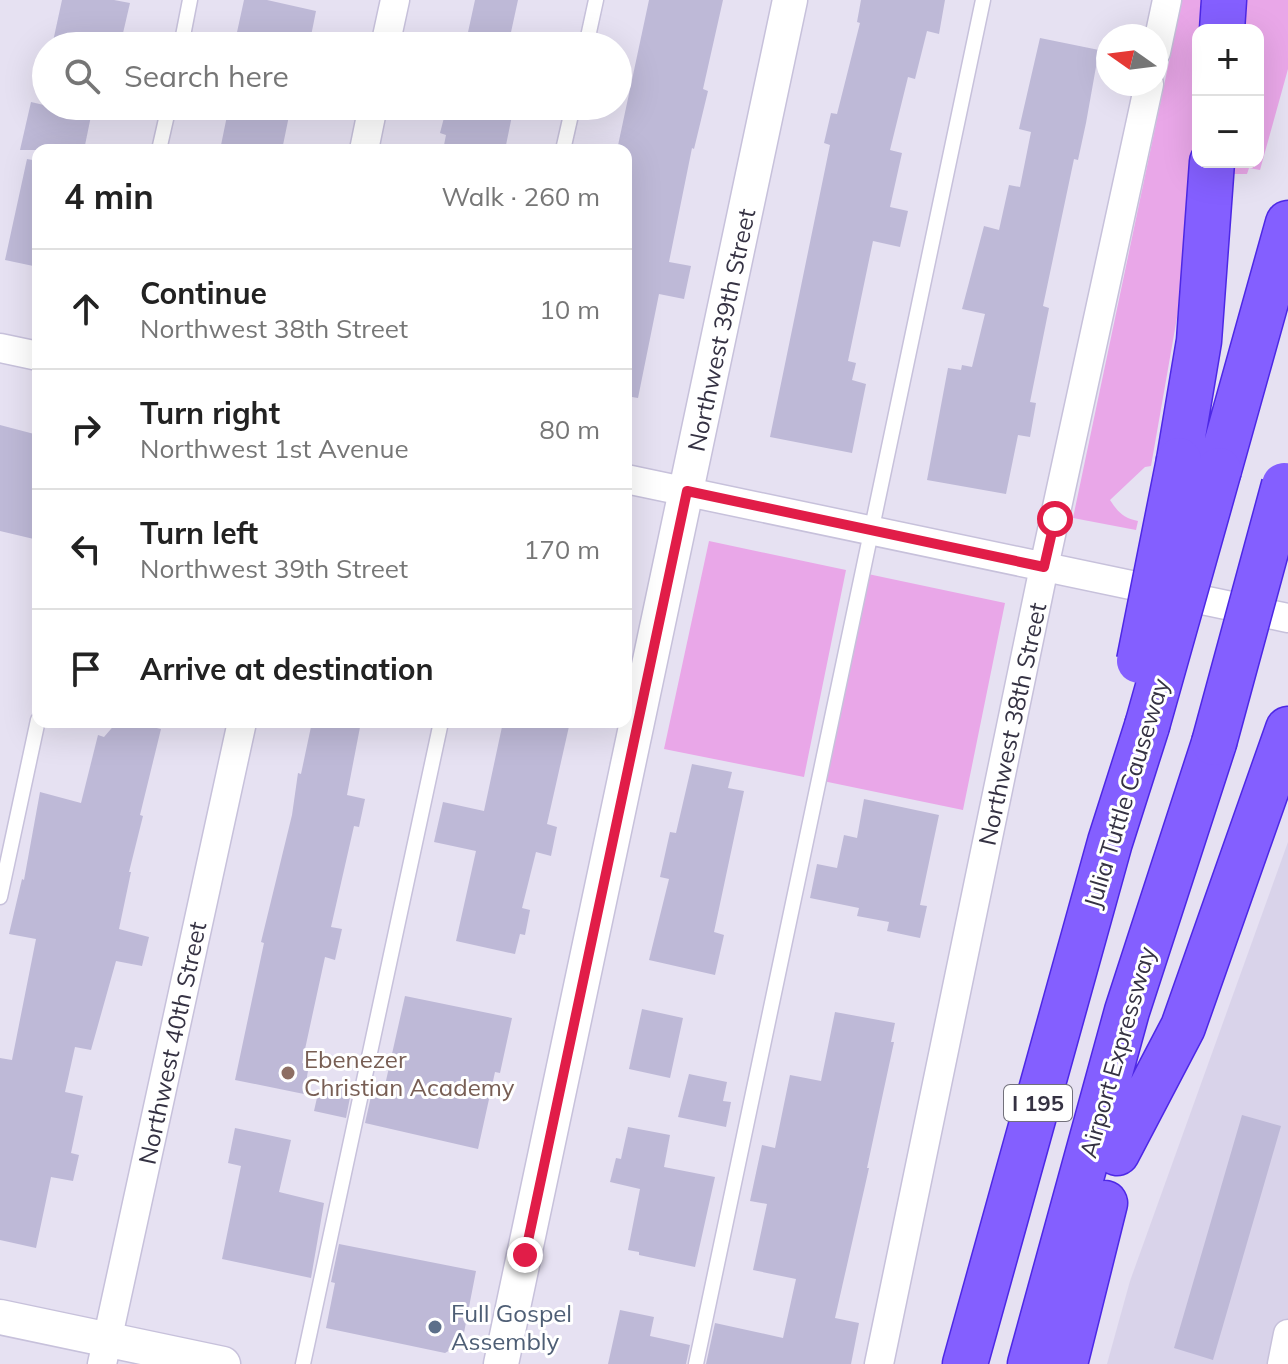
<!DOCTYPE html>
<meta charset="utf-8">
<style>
body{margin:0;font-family:Mulish,sans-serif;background:#f6f6f6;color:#222}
.controls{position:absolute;right:24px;top:24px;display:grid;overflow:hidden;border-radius:16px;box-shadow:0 8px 32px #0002}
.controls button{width:72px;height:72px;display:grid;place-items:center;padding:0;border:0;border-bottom:2px solid #e0e0e0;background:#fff;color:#222;font:40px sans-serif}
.compass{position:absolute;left:1096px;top:24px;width:72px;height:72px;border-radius:50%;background:#fff;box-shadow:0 8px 32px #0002;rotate:284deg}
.stop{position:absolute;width:24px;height:24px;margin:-18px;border:6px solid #e11d48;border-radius:50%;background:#fff}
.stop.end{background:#e11d48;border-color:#fff;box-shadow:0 2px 8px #0008}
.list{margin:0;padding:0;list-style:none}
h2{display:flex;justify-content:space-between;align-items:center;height:104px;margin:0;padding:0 32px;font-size:34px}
h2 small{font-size:26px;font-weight:400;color:#767676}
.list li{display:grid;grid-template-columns:52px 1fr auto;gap:24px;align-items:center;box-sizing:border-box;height:120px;padding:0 32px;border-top:2px solid #e0e0e0}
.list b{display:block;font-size:30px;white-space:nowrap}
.list p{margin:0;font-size:26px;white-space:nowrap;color:#767676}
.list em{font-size:26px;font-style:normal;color:#767676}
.icon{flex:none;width:44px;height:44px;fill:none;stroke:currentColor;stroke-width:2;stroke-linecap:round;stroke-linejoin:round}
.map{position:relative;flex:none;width:1288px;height:1364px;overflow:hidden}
.search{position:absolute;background:#fff;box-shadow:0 8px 32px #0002;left:32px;top:32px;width:600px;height:88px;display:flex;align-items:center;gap:20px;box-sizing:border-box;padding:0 28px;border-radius:44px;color:#767676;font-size:30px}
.panel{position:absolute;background:#fff;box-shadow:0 8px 32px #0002;left:32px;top:144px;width:600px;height:584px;border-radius:16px}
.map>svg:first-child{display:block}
.residential{fill:#d9d3ea}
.green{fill:#e9a7e8}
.building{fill:#beb9d7}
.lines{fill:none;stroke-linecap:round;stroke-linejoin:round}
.service-casing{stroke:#c7c1db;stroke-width:17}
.minor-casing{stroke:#c7c1db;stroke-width:31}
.tertiary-casing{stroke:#c7c1db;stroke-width:37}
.motorway-casing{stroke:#4d28e5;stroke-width:47}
.service{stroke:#fff;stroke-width:14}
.minor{stroke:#fff;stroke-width:28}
.tertiary{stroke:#fff;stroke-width:34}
.motorway{stroke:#845fff;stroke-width:44}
.motorway-bridge-casing{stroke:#4d28e5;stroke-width:47;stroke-linecap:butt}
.motorway-bridge{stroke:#845fff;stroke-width:44}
.route{stroke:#e11d48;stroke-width:10}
.education-dot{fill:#8d6e63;stroke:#fff;stroke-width:3}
.service-dot{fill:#5c6f8a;stroke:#fff;stroke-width:3}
.labels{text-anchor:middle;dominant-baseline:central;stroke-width:6;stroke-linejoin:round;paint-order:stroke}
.shield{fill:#fff;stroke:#72707b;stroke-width:2}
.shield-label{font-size:22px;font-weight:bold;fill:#353243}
.street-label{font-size:24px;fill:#353243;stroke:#fff}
.education-label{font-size:24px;fill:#785e54;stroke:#fff;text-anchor:start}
.service-label{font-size:24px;fill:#4e5e75;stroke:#fff;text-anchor:start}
</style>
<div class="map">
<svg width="1288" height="1364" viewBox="0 0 1288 1364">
<rect width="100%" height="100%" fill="#e6e1f2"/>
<path class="residential" d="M1288,842V1364H1107L1130,1281Z"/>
<path class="green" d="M1182,0H1204L1202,30H1198V89L1189,249L1151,466L1145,467L1110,500C1118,512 1123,518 1138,521L1136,530L1073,518Z
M1239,0H1288V69L1260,170L1249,168L1247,174H1227L1228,162H1258V30H1237Z
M709,541L846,570L804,777L664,749Z
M868,574L1005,603L963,810L823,781Z"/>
<path class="building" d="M62,0H114L130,3L120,46H52Z
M244,0H267L316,11L309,46H234Z
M475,0H518L508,46H465Z
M649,0H723L703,89L708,91L694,149L692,148L669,262L691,266L684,299L659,294L638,398L626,396V150H617Z
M861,0H945L939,34L927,31L915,79L908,77L890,150L902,153L890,207L908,211L900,247L873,241L848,361L856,363L852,380L866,384L852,453L770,437L830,145L824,143L831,113L837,114L860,23L857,22Z
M1040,38L1099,50L1086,123L1078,160L1074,159L1043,306L1049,308L1030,402L1036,403L1030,437L1018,435L1006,494L927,480L948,368L961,370L962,365L972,367L985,314L962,309L984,226L999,230L1009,185L1020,187L1031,132L1019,129Z
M31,102L91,116L84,150H20Z
M229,106H291L282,150H220Z
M447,106H514L505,150H443L446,135L440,133Z
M27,159L38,161V267L5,260Z
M0,425L38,435V540L0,531Z
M117,722H131L161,729L140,815L143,816L129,872H131L119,929L149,937L142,966L116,961L91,1050L75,1047L65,1092L83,1096L71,1153L79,1155L73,1181L51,1177L36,1248L0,1240V1058L12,1060L36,939L9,934L22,879L24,880L40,792L81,803L98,735L104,737Z
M312,722H361L347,795L365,799L359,827L354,826L331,927L342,929L335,960L325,957L302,1063L309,1065L304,1094L235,1080L264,943L261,942L292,815L298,773L301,774Z
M503,722H570L547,824L557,827L551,856L536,852L522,908L530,910L525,935L520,934L515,954L456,941L476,851L434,842L443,802L484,811Z
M692,764L732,772L728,788L744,791L714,932L724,935L715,975L649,960L669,879L660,877L670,832L676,833Z
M864,799L939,815L920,905L927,906L920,938L887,931L889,922L857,916L859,908L810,898L817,864L837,868L844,835L857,838Z
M405,996L512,1018L500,1073L495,1072L478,1149L365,1123L372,1092L383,1094Z
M642,1009L683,1018L670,1078L629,1069Z
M835,1012L895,1023L891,1042H894L867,1168H869L835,1318L859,1323L851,1364H706L715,1323L783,1338L796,1279L753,1270L767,1204L750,1201L762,1145L775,1148L790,1075L821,1081Z
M689,1074L727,1082L723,1101L731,1102L726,1127L678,1117Z
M321,1080L352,1087L346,1118L314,1111Z
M1242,1115L1281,1126L1213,1360L1174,1348Z
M628,1127L670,1135L664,1167L715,1177L695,1267L639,1255V1252L628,1250L640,1189L610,1182L616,1158L621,1159Z
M235,1128L291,1140L279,1192L324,1203L311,1278L222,1259L241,1166L228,1163Z
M339,1244L476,1271L462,1343L445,1353L326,1328L335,1283L331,1282Z
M620,1310L654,1317L650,1336L690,1345L686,1364H608Z"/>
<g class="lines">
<defs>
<path id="service" d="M181,46L190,0
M586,46L596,0
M159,150L169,106
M563,150L573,106
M0,897L38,720
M303,1364L441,722
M696,1364L983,0"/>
<path id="minor" d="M385,46L395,0
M1156,52L1167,0
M364,150L373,106
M0,348L38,356
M626,479L1288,618
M102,1364L242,722
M879,1364L1044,567L1149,84
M1282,1364L1288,1334"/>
<path id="tertiary" d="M0,1317L223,1364
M501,1364L790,0"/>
<path id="motorway" d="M1222,30L1224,0
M1179,460L1199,341L1212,162
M1219,470L1288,223
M1117,1153L1183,1027L1288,729
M965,1364L1110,842L1147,726
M1030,1364L1127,1011L1214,743
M1065,1364L1105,1203"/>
</defs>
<use href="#service" class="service-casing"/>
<use href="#minor" class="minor-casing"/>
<use href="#tertiary" class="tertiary-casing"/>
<use href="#motorway" class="motorway-casing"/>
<use href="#service" class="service"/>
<use href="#minor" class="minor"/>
<use href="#tertiary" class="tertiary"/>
<use href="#motorway" class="motorway"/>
<defs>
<path id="motorway-bridge" d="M1139,661L1179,460
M1147,726L1219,470
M1214,743L1284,485"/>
</defs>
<use href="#motorway-bridge" class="motorway-bridge-casing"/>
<use href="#motorway-bridge" class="motorway-bridge"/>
</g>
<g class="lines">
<path class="route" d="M525,1255L687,491L1044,567L1055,519"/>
</g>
<circle class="education-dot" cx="288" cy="1073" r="8"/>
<circle class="service-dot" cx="435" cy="1327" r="8"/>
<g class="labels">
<rect class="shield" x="1004" y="1085" width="68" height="36" rx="6"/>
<g class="shield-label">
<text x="1038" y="1103">I 195</text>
</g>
<g class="street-label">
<text transform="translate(721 330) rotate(-78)">Northwest 39th Street</text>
<text transform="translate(1012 724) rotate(-78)">Northwest 38th Street</text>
<text transform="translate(1126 793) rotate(-73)">Julia Tuttle Causeway</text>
<text transform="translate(172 1043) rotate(-78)">Northwest 40th Street</text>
<text transform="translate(1117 1052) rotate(-74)">Airport Expressway</text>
</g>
<g class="education-label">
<text x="304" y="1059">Ebenezer<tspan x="304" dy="28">Christian Academy</tspan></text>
</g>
<g class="service-label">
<text x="451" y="1313">Full Gospel<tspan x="451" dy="28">Assembly</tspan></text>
</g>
</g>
</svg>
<div class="controls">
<button>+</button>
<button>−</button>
</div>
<svg class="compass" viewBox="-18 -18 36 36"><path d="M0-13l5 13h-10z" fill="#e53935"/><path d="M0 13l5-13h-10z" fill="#767676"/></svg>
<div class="stop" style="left:1055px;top:519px"></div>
<div class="stop end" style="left:525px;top:1255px"></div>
<div class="search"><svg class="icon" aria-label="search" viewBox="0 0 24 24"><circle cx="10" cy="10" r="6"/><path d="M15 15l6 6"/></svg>Search here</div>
<section class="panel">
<h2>4 min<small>Walk · 260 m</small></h2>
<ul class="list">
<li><svg class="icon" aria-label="ahead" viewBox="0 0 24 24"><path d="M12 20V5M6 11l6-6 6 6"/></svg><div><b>Continue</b><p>Northwest 38th Street</p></div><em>10 m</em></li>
<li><svg class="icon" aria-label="right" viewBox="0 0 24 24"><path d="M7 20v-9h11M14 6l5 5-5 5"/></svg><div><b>Turn right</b><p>Northwest 1st Avenue</p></div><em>80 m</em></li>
<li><svg class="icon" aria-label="left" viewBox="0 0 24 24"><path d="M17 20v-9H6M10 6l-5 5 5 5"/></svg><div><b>Turn left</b><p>Northwest 39th Street</p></div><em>170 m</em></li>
<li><svg class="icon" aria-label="arrive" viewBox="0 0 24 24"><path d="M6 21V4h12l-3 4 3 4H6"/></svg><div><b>Arrive at destination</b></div></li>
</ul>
</section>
</div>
